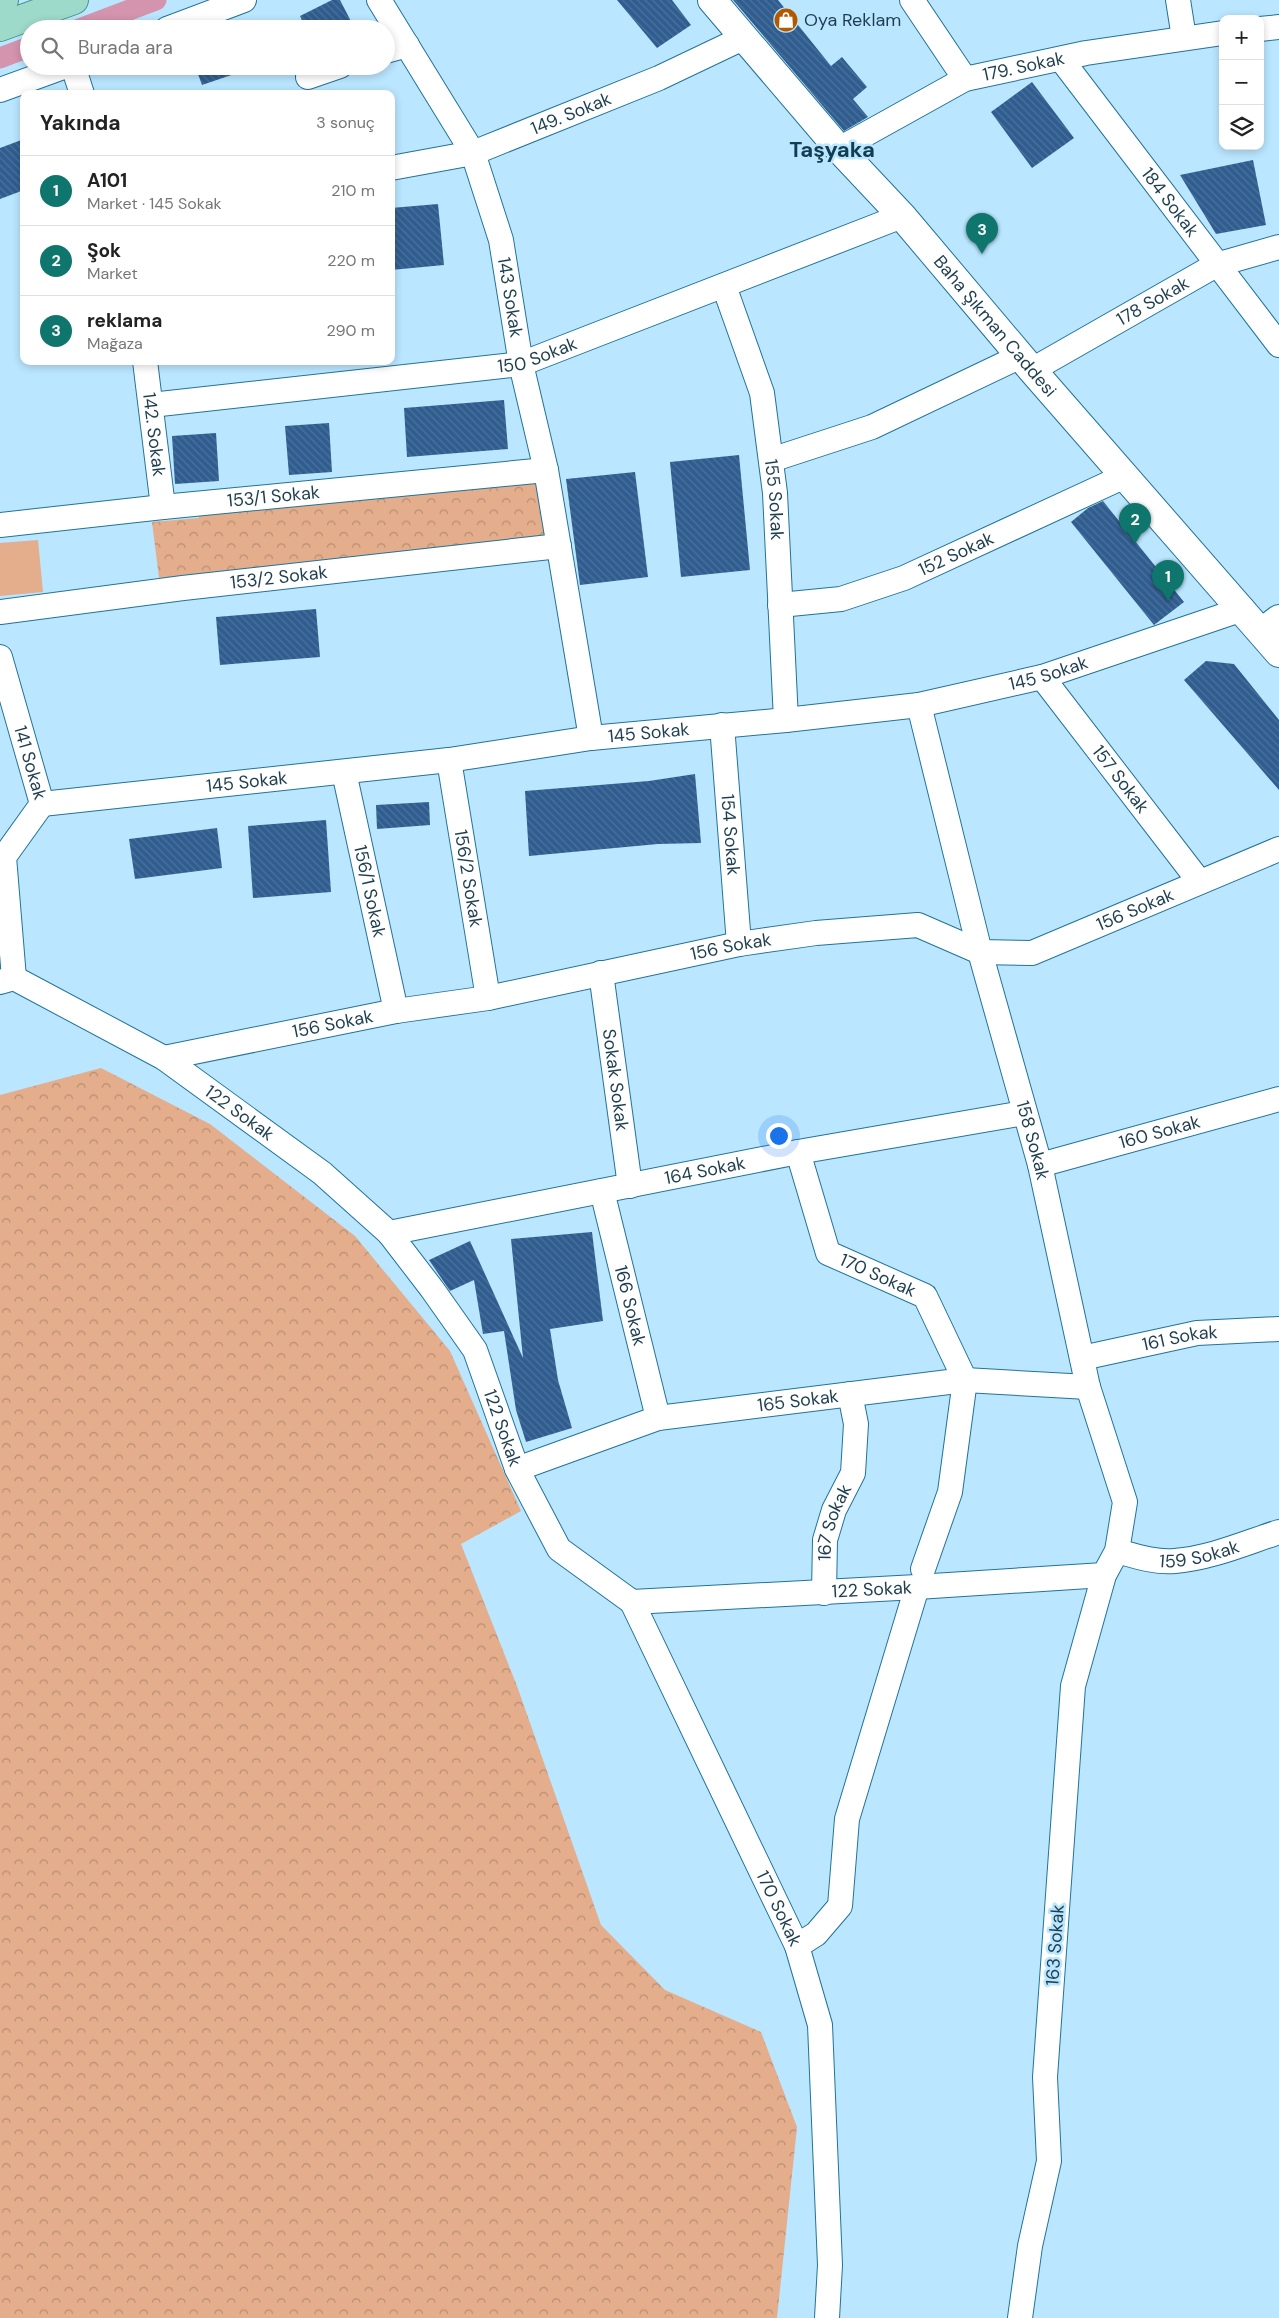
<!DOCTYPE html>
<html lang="tr">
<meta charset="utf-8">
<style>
body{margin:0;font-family:"DM Sans",sans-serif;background:#f6f6f6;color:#222}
.controls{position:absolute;right:15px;top:15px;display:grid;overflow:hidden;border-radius:10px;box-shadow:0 2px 8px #0003}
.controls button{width:45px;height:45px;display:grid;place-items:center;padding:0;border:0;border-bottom:1px solid #e0e0e0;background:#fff;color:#222;font:25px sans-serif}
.you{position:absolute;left:778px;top:1135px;width:18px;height:18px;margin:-12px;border:4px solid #fff;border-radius:50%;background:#1a73e8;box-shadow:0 0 0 8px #1a73e833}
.badge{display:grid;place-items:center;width:32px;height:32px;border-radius:50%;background:#0f766e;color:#fff;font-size:16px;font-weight:700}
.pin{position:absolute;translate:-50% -41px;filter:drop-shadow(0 1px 2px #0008)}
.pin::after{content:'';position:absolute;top:26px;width:18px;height:15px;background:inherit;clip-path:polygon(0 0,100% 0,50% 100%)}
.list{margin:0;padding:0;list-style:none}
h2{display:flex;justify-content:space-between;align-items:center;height:65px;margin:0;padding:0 20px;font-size:21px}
h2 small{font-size:16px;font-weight:400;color:#767676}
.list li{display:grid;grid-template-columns:32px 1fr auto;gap:15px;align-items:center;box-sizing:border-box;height:70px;padding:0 20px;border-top:1px solid #e0e0e0}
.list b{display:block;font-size:19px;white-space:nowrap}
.list p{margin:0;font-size:16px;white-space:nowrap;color:#767676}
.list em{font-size:16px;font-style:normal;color:#767676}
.icon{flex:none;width:28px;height:28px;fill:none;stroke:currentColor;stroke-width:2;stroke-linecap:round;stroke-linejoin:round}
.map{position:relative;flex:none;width:1279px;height:2318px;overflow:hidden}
.search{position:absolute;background:#fff;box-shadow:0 2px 8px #0003;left:20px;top:20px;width:375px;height:55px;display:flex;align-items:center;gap:12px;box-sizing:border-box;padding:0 18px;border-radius:28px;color:#767676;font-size:19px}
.panel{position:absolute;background:#fff;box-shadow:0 2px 8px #0003;left:20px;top:90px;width:375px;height:275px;border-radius:10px}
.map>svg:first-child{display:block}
.forest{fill:url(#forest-crowns)}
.pitch{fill:#e4ad8b}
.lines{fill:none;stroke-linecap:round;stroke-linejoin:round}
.canal{stroke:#d494ae;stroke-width:21}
.building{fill:url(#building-back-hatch)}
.minor-casing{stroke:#217399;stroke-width:26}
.tertiary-casing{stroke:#217399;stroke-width:30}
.secondary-casing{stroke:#217399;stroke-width:30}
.primary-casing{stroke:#479387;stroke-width:30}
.minor{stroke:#fff;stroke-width:24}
.tertiary{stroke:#fff;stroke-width:28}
.secondary{stroke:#fff;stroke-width:28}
.primary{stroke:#9edac9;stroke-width:28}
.labels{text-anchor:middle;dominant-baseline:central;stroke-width:5;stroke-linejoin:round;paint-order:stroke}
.poi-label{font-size:18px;fill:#1e3e4f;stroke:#bae6ff;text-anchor:start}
.street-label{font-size:18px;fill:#1e3e4f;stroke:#bae6ff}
.district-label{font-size:22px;font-weight:bold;fill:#123c50;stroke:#bae6ff}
</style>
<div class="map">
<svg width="1279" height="2318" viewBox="0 0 1279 2318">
<defs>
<pattern id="forest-crowns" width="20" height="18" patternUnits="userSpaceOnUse" patternTransform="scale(1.25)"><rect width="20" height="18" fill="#e4ad8b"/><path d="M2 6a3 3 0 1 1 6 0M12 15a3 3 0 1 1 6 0" fill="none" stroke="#b88e74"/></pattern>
<pattern id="building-back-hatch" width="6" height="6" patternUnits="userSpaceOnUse" patternTransform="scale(1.25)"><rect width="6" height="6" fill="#305d8f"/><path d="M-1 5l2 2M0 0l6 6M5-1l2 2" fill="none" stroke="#4c729b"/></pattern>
</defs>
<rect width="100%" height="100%" fill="#bae6ff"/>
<path class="forest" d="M546,470L559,546L159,578L152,522L199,518L198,503Z
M101,1068L210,1124L355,1236L450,1351L521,1511L461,1544L517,1686L601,1925L665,1990L761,2032L797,2127L777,2318H0V1095Z"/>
<path class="pitch" d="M38,540L43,592L0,596V543Z"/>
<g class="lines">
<path class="canal" d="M79,29L156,0
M0,58L29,47"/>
</g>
<path class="building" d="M332,0H340L355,29H306L300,16Z
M617,0H672L691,25L657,48Z
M733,0H778L831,66L842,57L867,87L853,99L868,117L844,131Z
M195,66H249V69L202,85Z
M1032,82L1074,138L1032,168L991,112Z
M24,139V190L0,199V148Z
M1253,160L1266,225L1216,234L1180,175Z
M438,204L444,265L391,270V208Z
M504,400L508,449L407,457L404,408Z
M329,423L332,472L289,475L285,426Z
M216,433L219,481L175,484L172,436Z
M739,455L750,570L681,577L670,462Z
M635,472L648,577L580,585L566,479Z
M1103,501L1184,602L1154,625L1071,522L1088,508Z
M316,609L320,657L220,665L216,617Z
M1206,661L1234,664L1279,720V790L1184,680Z
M695,774L701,843L658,844L529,856L525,791L649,781Z
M429,802L430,825L377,829L376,805Z
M326,820L331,892L253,898L248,826Z
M217,828L222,868L135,879L129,839Z
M592,1232L603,1321L550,1329L558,1380L572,1428L526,1442L516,1410L504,1331L483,1334L474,1280L450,1291L429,1260L470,1241L523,1358L511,1239Z"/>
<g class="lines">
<defs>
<g id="minor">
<path id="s1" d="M379,0L473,153L501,240L521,364L546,470L591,738"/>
<path d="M912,0L965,79"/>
<path d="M1178,0L1184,38"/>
<path d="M167,29L244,0"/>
<path d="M1260,29L1279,27"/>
<path d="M386,51L407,45"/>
<path id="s2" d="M1061,59L1279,345"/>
<path d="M73,66L82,94"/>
<path d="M308,77L340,66"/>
<path d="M0,90L66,66"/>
<path id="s3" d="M839,149L965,79L1086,53L1223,33"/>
<path id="s4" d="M391,168L473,153L659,78L743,38"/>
<path id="s5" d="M724,286L762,393L775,493L786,720"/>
<path id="s6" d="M145,361L163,507"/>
<path id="s7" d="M1032,370L1216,265L1279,247"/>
<path id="s8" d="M151,405L521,364L902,216"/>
<path d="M771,460L872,427L1021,356"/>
<path id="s9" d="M0,525L163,507L546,470"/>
<path id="s10" d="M780,605L841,599L904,578L1125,476"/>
<path id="s11" d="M0,612L183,588L559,546"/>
<path id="s12" d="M0,657L42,804L4,857L14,978"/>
<path id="s13" d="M1042,677L1199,881"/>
<path id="s14" d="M919,705L980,952L1040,1165L1088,1387L1125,1502L1117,1551L1104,1575L1073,1686L1045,2077L1049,2161L1030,2246L1020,2318"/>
<path id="s15" d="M722,725L739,944"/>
<path id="s16" d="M449,760L488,998"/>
<path id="s17" d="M344,772L396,1011"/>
<path id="s18" d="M42,804L449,760L591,738L786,720L919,705L1042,677L1243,609"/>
<path id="s19" d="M601,973L630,1186"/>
<path id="s20" d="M0,982L14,978L164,1058L322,1173L389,1233L432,1289L475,1350L517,1469L559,1549L632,1602L917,1587L1104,1575"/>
<path id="s21" d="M164,1058L396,1011L488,998L739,944L816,933L918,925L980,952L1032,953L1279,849"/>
<path id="s22" d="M798,1152L828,1253L925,1296L965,1380L950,1492L923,1569"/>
<path id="s23" d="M1040,1165L1279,1099"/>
<path id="s24" d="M602,1191L658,1418"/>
<path id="s25" d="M389,1233L798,1152L1024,1113"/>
<path id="s26" d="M1082,1358L1197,1333L1279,1329"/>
<path id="s27" d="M517,1469L658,1418L965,1380L1088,1387"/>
<path id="s28" d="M1117,1551C1135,1556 1156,1563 1175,1561C1211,1558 1245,1543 1279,1532"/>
<path id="s29" d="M824,1593L825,1540L834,1510L853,1473L856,1424L850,1394"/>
<path id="s30" d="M632,1602L797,1946L820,2025L830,2265L827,2318"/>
<path d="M797,1946L816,1934L840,1906L847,1819L917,1587"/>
</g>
<path id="tertiary" d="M1262,632L1279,619"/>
<g id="secondary">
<path id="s31" d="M712,0L839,149L902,216L1032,370L1279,653"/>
</g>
<path id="primary" d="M0,2L4,0
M0,27L74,0"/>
</defs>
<use href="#minor" class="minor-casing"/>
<use href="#tertiary" class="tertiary-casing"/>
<use href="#secondary" class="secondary-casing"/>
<use href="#primary" class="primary-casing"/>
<use href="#minor" class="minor"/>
<use href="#tertiary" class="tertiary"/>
<use href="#secondary" class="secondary"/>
<use href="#primary" class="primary"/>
</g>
<defs>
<symbol id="shop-disc" viewBox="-11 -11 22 22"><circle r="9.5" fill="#b45800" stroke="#bae6ff"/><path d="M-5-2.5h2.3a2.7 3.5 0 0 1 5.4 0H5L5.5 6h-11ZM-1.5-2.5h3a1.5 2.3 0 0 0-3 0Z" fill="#fff"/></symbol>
</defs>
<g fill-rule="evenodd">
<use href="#shop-disc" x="772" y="6" width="28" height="28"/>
</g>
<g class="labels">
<g class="poi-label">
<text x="804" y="20">Oya Reklam</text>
</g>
<g class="street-label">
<text stroke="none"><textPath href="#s3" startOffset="204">179. Sokak</textPath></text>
<text stroke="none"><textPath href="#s4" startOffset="189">149. Sokak</textPath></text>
<text stroke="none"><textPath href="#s2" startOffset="180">184 Sokak</textPath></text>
<text stroke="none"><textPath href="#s1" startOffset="329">143 Sokak</textPath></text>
<text stroke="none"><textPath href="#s7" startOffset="139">178 Sokak</textPath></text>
<text stroke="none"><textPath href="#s31" startOffset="432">Baha Şıkman Caddesi</textPath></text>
<text stroke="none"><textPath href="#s8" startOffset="390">150 Sokak</textPath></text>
<text stroke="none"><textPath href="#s6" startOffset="74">142. Sokak</textPath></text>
<text stroke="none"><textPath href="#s9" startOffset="275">153/1 Sokak</textPath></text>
<text stroke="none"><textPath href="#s5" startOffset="221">155 Sokak</textPath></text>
<text stroke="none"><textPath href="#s10" startOffset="185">152 Sokak</textPath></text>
<text stroke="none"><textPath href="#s11" startOffset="281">153/2 Sokak</textPath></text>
<text stroke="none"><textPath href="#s18" startOffset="1016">145 Sokak</textPath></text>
<text stroke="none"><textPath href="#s18" startOffset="611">145 Sokak</textPath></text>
<text stroke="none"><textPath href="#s12" startOffset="110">141 Sokak</textPath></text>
<text stroke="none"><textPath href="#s13" startOffset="129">157 Sokak</textPath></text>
<text stroke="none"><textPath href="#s18" startOffset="206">145 Sokak</textPath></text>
<text stroke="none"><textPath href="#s15" startOffset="110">154 Sokak</textPath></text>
<text stroke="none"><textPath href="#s16" startOffset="120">156/2 Sokak</textPath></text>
<text stroke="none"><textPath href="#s17" startOffset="122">156/1 Sokak</textPath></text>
<text stroke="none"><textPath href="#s21" startOffset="998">156 Sokak</textPath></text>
<text stroke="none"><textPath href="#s21" startOffset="578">156 Sokak</textPath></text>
<text stroke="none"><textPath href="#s21" startOffset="172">156 Sokak</textPath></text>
<text stroke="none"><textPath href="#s19" startOffset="108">Sokak Sokak</textPath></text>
<text stroke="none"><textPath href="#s20" startOffset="278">122 Sokak</textPath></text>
<text stroke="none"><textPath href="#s23" startOffset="124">160 Sokak</textPath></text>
<text stroke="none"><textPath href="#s14" startOffset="450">158 Sokak</textPath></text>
<text stroke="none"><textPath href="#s25" startOffset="322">164 Sokak</textPath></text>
<text stroke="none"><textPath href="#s22" startOffset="160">170 Sokak</textPath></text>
<text stroke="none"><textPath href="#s24" startOffset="118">166 Sokak</textPath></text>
<text stroke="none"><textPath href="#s26" startOffset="100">161 Sokak</textPath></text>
<text stroke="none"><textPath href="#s27" startOffset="291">165 Sokak</textPath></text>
<text stroke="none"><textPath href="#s20" startOffset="698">122 Sokak</textPath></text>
<text stroke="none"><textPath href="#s29" startOffset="72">167 Sokak</textPath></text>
<text stroke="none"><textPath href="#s28" startOffset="84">159 Sokak</textPath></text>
<text stroke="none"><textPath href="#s20" startOffset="1162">122 Sokak</textPath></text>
<text stroke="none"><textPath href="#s30" startOffset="340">170 Sokak</textPath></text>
<text transform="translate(1055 1945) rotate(-86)">163 Sokak</text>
</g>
<g class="district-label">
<text x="832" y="149">Taşyaka</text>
</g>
</g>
</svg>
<div class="controls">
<button>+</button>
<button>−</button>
<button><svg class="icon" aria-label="layers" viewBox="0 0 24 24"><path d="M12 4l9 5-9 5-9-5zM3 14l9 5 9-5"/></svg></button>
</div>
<div class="you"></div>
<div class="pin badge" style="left:1168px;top:601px">1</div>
<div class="pin badge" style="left:1135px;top:544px">2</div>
<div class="pin badge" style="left:982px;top:254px">3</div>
<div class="search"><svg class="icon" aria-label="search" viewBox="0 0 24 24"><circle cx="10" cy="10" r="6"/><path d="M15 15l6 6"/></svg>Burada ara</div>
<section class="panel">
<h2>Yakında<small>3 sonuç</small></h2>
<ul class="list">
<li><span class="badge">1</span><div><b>A101</b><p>Market · 145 Sokak</p></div><em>210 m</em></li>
<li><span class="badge">2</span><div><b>Şok</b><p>Market</p></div><em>220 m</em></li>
<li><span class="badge">3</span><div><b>reklama</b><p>Mağaza</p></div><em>290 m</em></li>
</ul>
</section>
</div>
